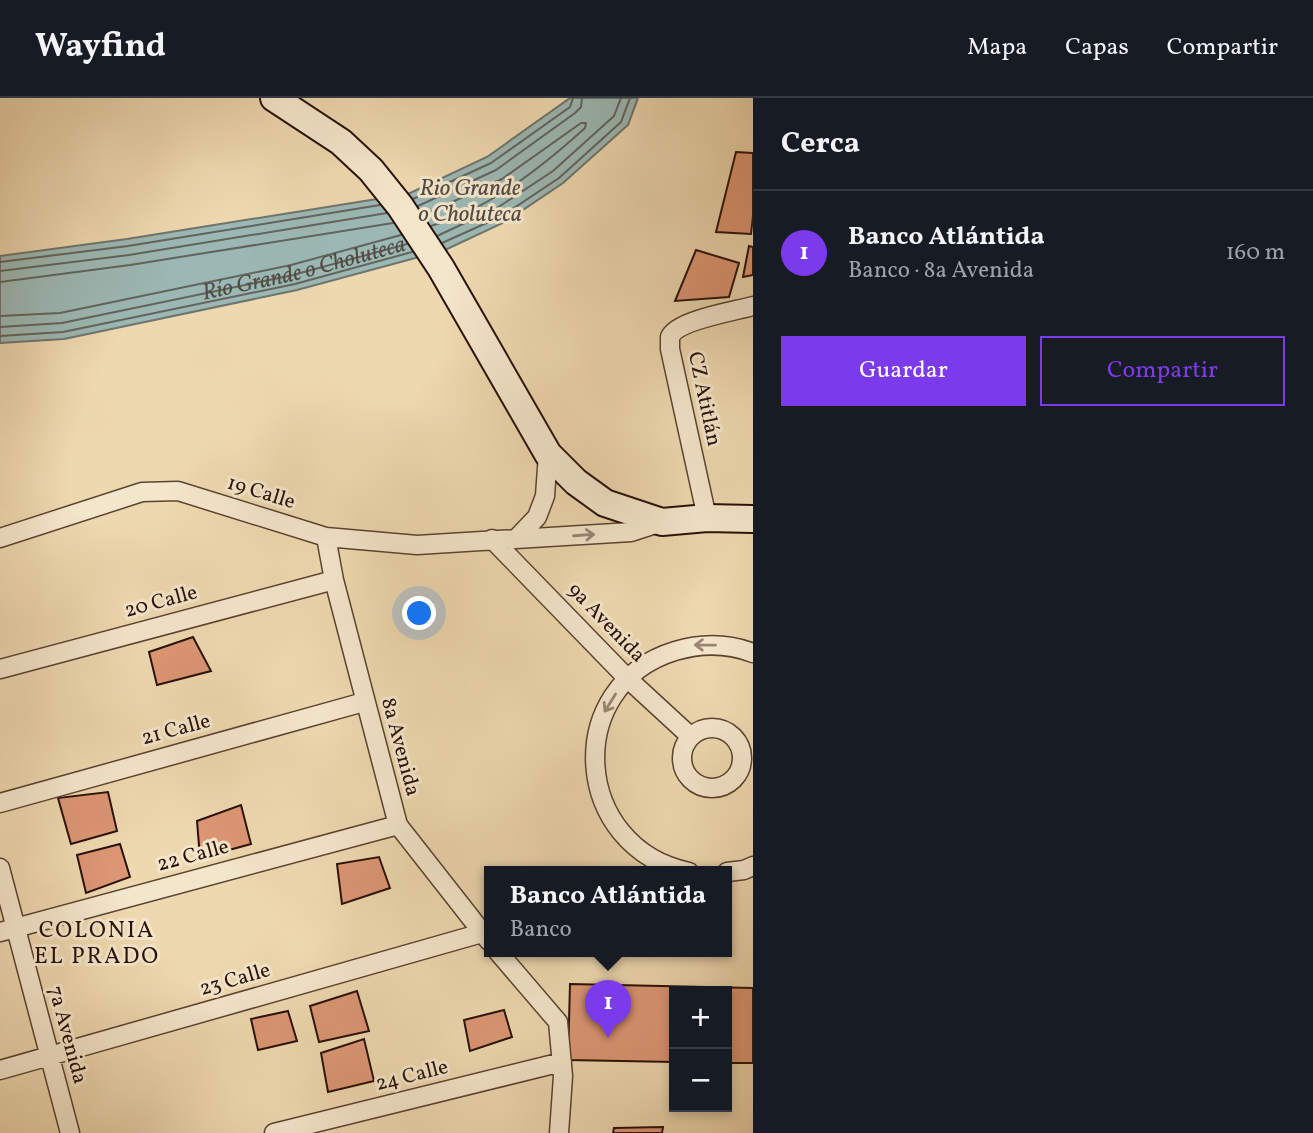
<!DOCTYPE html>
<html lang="es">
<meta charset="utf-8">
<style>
body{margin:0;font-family:Vollkorn,serif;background:#242831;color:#f1f3f6}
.controls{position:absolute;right:21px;bottom:21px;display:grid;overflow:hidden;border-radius:0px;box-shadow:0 4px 10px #0003}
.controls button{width:63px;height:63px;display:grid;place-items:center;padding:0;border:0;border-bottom:2px solid #363941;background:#171b24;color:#f1f3f6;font:35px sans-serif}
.you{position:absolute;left:420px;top:516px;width:24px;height:24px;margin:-18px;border:5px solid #fff;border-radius:50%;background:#1a73e8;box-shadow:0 0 0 10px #1a73e833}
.badge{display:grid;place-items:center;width:46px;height:46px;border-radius:50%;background:#7c3aed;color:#fff;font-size:23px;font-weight:700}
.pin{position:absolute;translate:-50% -58px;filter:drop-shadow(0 2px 4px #0008)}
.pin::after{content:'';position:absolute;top:37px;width:24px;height:21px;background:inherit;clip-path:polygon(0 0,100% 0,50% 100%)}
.popup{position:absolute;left:484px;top:768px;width:248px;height:91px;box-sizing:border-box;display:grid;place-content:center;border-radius:0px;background:#171b24;filter:drop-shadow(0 2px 5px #0005);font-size:23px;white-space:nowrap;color:#9ea1a6}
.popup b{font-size:26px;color:#f1f3f6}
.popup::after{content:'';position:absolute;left:50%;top:100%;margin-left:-14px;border:14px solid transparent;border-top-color:#171b24}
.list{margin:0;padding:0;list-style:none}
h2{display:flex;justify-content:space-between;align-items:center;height:91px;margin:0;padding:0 28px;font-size:30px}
h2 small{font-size:23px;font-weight:400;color:#9ea1a6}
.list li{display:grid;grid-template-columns:46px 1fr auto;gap:21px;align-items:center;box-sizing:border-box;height:126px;padding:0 28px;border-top:2px solid #363941}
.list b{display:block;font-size:26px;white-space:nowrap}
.list p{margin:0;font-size:23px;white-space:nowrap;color:#9ea1a6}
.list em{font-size:23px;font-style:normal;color:#9ea1a6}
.actions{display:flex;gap:14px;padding:21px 28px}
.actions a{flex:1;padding:16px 0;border:2px solid #7c3aed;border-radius:0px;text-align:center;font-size:24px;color:#7c3aed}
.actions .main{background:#7c3aed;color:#fff}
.map{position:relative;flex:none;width:753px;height:1035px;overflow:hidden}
header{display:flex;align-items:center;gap:42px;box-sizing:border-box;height:98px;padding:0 35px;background:#171b24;border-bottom:2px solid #363941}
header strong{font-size:33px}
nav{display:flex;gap:38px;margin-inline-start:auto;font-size:24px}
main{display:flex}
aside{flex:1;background:#171b24}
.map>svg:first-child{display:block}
.water{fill:#9cb8b4;stroke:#6e756f;stroke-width:2}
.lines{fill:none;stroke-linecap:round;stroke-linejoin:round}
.shore{stroke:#62645e;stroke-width:2}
.building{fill:#dc9674;stroke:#291108;stroke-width:2}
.minor-casing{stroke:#5a4332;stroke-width:21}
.secondary-casing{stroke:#291108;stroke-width:30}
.minor{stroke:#f4e6cb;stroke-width:18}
.secondary{stroke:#f4e6cb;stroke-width:26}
.oneway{stroke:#998673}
.labels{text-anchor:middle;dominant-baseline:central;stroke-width:6;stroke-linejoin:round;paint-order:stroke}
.street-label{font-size:21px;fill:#291108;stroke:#f4e6cb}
.water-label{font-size:23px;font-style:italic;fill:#514b44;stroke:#f4e6cb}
.neighbourhood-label{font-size:23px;letter-spacing:2px;fill:#291108;stroke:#f4e6cb}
</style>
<header>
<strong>Wayfind</strong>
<nav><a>Mapa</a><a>Capas</a><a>Compartir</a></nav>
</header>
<main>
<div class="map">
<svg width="753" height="1035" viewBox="0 0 753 1035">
<rect width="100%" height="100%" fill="#eed8af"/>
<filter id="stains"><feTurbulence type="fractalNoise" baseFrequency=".00286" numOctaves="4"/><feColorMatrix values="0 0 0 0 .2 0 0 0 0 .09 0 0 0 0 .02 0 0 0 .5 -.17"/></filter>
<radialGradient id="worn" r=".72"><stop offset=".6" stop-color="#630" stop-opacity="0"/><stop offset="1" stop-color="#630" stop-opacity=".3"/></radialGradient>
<path class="water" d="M570,0H638L628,27L563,85L505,124L445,152L297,192L64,241L0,245V158L127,141L408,96L487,59Z"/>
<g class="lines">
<g class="shore">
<path d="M413,101L491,65L570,9L573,0"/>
<path d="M418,108L496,72L575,15L581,9L582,0"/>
<path d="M424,117L502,81L581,25H586L585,30C542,69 489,111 431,128"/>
<path d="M437,138L497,110L553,73L614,18L621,0"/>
<path d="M442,145L502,118L559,80L621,24L630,0"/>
<path d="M0,164L128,148L380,107"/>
<path d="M0,173L129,157L387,115"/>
<path d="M0,184L130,167L393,125"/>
<path d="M0,218L60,215L291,167L401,137"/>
<path id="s1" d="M0,229L62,225L293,177L407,146"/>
<path d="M0,238L63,234L295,186L412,154"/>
</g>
</g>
<path class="building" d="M736,54L753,55V118L751,136L716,134Z
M749,148L753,149V177L743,179Z
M696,152L739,165L729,199L675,203Z
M193,539L211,573L157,587L149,554Z
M108,694L117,733L71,746L58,700Z
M241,707L251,746L200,760L197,723Z
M120,746L130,779L86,795L77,757Z
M379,759L390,790L342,806L337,766Z
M570,886L753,890V965H727V893H674V964L568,962Z
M357,893L369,933L319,944L310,908Z
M504,912L512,939L470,953L464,922Z
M288,913L297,943L258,952L251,921Z
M364,941L374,983L328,994L321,955Z
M663,1029L662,1035H613L614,1030Z"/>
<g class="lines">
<defs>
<path id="minor" d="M707,420L670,251C670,250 670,240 670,239C677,222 736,213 753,208
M326,439L334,482L398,727L489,843
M0,440L142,394L178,393L326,439L417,447L631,434L662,424
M492,441L627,580L690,638
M516,441L537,419L545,398L548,356
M0,571L334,482
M682 660a30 30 0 1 1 60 0a30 30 0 1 1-60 0Z
M0,705L364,604
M0,770L70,1035
M689,774C572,750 561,588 675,553C702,545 727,545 753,555
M727,774L744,772L753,768
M0,834L398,727
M498,854L558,924L563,978L559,1035
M0,972L482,835
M274,1035L562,964"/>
<path id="secondary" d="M274,0L341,44L371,72L400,108L441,170L548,356L576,384L605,405L662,424L707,420L753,421"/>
</defs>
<use href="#minor" class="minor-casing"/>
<use href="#secondary" class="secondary-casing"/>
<use href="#minor" class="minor"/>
<use href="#secondary" class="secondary"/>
</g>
<defs><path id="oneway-shaft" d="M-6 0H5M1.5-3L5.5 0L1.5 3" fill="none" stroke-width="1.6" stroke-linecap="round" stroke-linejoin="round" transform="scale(1.75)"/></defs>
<g class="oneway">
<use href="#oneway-shaft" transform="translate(584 437) rotate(-4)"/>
<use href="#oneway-shaft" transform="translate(705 547) rotate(-179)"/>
<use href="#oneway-shaft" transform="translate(610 605) rotate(122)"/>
</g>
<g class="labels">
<g class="street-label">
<text transform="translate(704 301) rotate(78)">CZ Atitlán</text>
<text transform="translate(261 395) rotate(17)">19 Calle</text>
<text transform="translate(161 504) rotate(-15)">20 Calle</text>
<text transform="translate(606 525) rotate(46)">9a Avenida</text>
<text transform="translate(176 632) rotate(-15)">21 Calle</text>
<text transform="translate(400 649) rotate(75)">8a Avenida</text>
<text transform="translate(193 758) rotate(-15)">22 Calle</text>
<text transform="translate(235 882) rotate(-16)">23 Calle</text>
<text transform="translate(67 937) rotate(75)">7a Avenida</text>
<text transform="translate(412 978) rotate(-14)">24 Calle</text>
</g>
<g class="water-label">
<text x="470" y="91">Rio Grande<tspan x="470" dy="26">o Choluteca</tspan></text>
<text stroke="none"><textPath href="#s1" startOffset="310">Río Grande o Choluteca</textPath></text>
</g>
<g class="neighbourhood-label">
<text x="97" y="833">COLONIA<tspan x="97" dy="26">EL PRADO</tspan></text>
</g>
</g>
<rect width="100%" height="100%" filter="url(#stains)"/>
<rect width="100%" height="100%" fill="url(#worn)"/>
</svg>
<div class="controls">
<button>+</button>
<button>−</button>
</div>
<div class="you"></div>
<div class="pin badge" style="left:608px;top:940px">1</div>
<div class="popup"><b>Banco Atlántida</b>Banco</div>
</div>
<aside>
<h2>Cerca<small></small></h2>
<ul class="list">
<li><span class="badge">1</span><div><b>Banco Atlántida</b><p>Banco · 8a Avenida</p></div><em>160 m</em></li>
</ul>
<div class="actions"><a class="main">Guardar</a><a>Compartir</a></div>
</aside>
</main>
